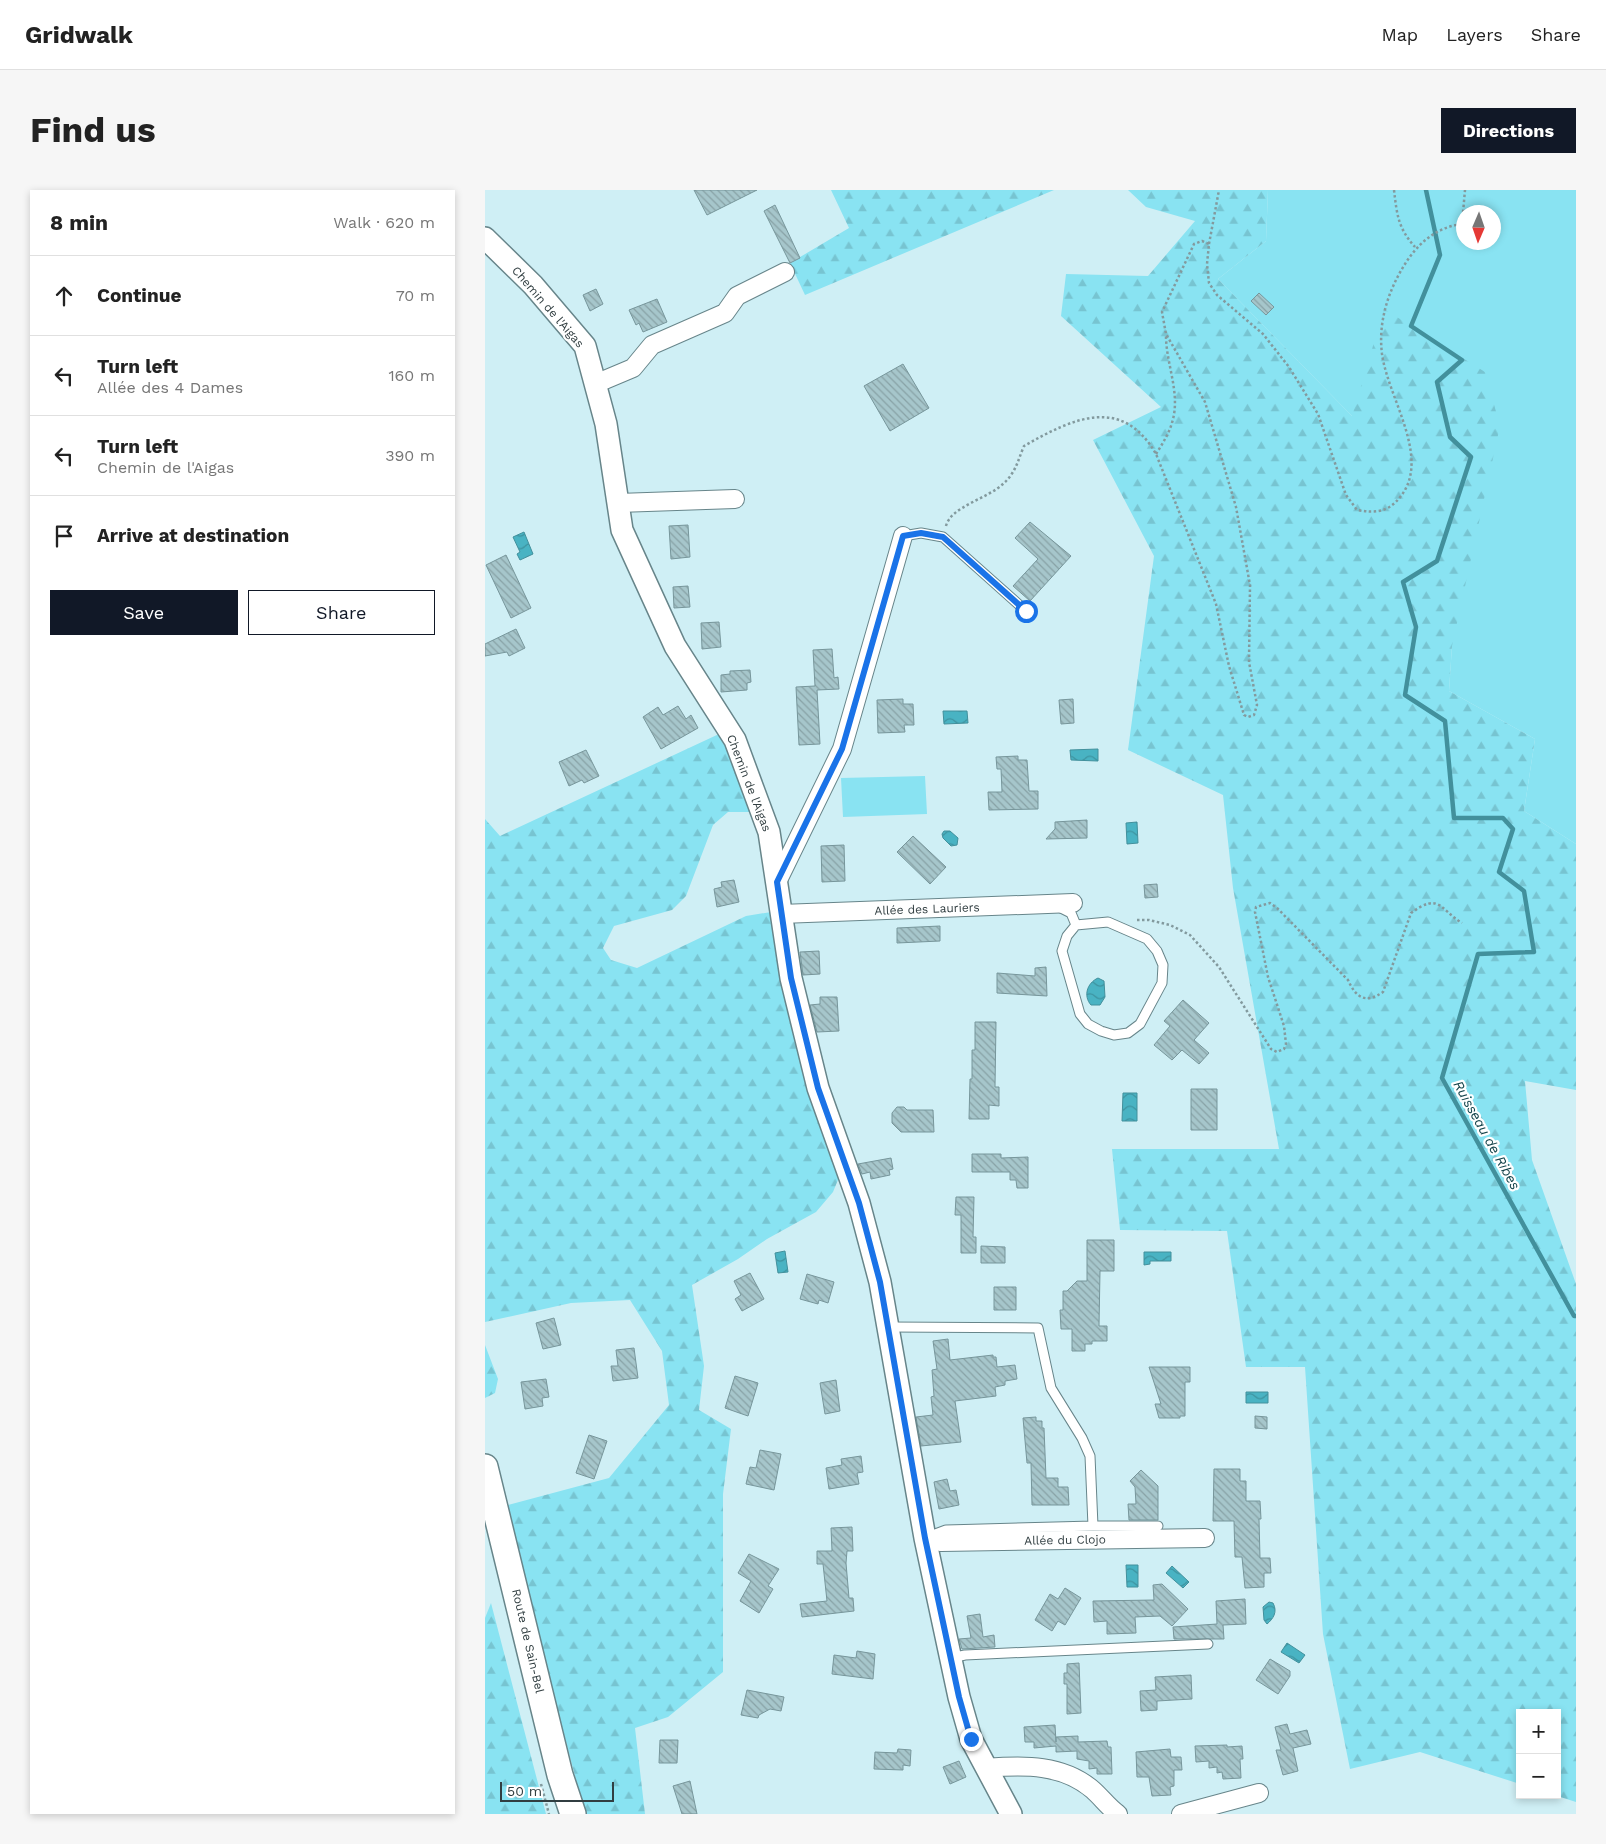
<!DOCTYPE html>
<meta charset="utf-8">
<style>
body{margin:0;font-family:"Work Sans",sans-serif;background:#f6f6f6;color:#222}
.controls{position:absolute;right:15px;bottom:15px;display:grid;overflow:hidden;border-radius:0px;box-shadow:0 2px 8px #0003}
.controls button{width:45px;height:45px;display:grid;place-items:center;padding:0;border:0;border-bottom:1px solid #e0e0e0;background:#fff;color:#222;font:25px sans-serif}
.compass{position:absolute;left:971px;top:15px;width:45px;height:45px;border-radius:50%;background:#fff;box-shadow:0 2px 8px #0003;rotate:182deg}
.scale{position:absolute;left:15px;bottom:12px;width:114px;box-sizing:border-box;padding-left:5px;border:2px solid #313e41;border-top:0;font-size:14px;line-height:18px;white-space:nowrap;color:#313e41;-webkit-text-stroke:4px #fff;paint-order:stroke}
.stop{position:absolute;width:15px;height:15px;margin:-11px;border:4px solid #1a73e8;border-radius:50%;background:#fff}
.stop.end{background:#1a73e8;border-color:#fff;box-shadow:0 1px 5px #0008}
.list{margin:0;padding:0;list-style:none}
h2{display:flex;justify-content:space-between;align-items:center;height:65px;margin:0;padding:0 20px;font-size:21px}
h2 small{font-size:16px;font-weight:400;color:#767676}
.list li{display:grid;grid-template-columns:32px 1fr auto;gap:15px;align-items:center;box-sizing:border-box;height:80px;padding:0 20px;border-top:1px solid #e0e0e0}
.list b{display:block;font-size:19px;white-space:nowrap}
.list p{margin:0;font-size:16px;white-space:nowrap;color:#767676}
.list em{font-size:16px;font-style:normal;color:#767676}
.actions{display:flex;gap:10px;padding:15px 20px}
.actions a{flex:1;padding:11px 0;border:1px solid #111827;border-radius:0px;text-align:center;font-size:18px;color:#111827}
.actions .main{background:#111827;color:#fff}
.icon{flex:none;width:28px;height:28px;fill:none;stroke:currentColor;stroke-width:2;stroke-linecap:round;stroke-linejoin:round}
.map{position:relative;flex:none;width:1091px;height:1624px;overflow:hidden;border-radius:0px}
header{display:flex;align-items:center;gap:30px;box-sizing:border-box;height:70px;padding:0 25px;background:#fff;border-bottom:1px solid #e0e0e0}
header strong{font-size:24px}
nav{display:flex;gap:28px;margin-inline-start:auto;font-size:18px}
.intro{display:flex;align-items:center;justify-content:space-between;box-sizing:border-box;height:120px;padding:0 30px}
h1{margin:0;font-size:35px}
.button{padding:12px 22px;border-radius:0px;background:#111827;color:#fff;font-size:18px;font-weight:700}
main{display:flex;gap:30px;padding:0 30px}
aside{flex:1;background:#fff;border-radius:0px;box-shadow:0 2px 8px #0003}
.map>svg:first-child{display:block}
.grass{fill:#89e3f2;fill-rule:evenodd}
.forest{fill:url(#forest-firs)}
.water{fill:url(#water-waves);stroke:#42909c}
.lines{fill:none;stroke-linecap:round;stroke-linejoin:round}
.stream{stroke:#42909c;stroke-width:4.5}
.building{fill:url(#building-back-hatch);stroke:#77969b}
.service-casing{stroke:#67858a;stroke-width:11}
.minor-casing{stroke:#67858a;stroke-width:20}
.tertiary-casing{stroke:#67858a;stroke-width:24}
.secondary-casing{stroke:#67858a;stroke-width:28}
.path{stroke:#839a9e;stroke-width:2.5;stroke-dasharray:2.5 2.5;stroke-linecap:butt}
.service{stroke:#fff;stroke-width:9}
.minor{stroke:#fff;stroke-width:18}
.tertiary{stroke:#fff;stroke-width:21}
.secondary{stroke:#fff;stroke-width:25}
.route{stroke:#1a73e8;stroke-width:6}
.labels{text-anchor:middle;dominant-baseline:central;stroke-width:4.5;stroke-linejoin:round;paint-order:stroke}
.street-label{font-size:12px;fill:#313e41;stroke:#fff}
.water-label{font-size:14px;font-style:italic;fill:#13434a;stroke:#fff}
</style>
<header>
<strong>Gridwalk</strong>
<nav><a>Map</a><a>Layers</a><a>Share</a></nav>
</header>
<div class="intro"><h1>Find us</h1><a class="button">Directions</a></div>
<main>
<aside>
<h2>8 min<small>Walk · 620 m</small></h2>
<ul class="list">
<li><svg class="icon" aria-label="ahead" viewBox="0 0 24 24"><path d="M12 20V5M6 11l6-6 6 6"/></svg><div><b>Continue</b></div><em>70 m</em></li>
<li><svg class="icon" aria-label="left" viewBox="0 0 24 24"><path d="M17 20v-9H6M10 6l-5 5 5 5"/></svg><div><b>Turn left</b><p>Allée des 4 Dames</p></div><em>160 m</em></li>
<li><svg class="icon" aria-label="left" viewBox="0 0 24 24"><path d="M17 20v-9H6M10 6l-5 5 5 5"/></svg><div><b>Turn left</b><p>Chemin de l'Aigas</p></div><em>390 m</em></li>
<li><svg class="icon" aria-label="arrive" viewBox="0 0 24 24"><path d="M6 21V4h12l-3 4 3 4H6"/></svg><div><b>Arrive at destination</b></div></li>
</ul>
<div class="actions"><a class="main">Save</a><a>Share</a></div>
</aside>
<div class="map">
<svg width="1091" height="1624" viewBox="0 0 1091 1624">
<defs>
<pattern id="forest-firs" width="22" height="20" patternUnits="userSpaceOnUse" patternTransform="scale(1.25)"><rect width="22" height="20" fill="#89e3f2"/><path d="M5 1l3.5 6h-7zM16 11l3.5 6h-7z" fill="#77c4d1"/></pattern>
<pattern id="water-waves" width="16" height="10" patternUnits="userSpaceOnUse" patternTransform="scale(1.25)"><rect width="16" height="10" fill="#49b3c3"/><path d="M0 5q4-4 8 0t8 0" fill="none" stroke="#3d93a0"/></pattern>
<pattern id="building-back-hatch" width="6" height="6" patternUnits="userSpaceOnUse" patternTransform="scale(1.25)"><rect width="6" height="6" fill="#a6c6cb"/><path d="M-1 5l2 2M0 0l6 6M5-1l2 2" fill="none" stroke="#88a2a6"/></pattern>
</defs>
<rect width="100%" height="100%" fill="#cfeff5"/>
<path class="grass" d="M783,0H1091V654L1039,621L1050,549L964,501L967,456L867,226L733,89L781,51ZM978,22H1008V52H978Z
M440,586L442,624L358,627L356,588Z"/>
<path class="forest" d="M346,0H569L320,105L305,73L364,38Z
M643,0H783L781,51L733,89L867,226L899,119L1000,182L1015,236L967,456L964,501L1050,549L1039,621L1091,654V900L1040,891L1047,970L1091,1094V1612L1069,1605H1072V1523H1035V1594L935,1562L865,1579L838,1444L820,1177H761L742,1041L635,1040L627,959H794L748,698L738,605L643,560L669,366L608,250L676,217L576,126L581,84L663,86L710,31L661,17Z
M234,544L247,566L267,622H243L228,635L201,706L187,720L129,736L118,758L126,770L152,778L261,726L286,722L306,830L320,891L355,985L348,1002L331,1022L282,1049L253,1069L207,1095L219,1176L214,1220L246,1239L238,1304V1482L183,1527L150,1538L160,1624H100L19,1316L124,1288L184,1215L177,1161L145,1110L86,1113L0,1132V629L15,646Z
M0,1155L13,1189L10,1203L0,1208Z
M6,1413L61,1624H0V1428Z"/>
<path class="water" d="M39,342L48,364L35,370L32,364L35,362L28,347Z
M458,521H482L483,533L459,534Z
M613,559V571L586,570L585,560Z
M652,632L653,653L642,654L641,633Z
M459,641H465L473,648L472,655L466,656L458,648L457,644Z
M613,788L619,791L620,807L615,815H606C598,806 602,793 613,788Z
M638,903H652V931H637Z
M300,1061L303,1082L293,1083L290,1063Z
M659,1062H686V1071H665V1074L659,1075Z
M761,1202H783V1213H761Z
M641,1375H653V1397H642Z
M687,1376L704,1392L698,1398L681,1383Z
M784,1412L788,1413C793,1422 788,1429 782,1434L779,1430L778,1417Z
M802,1453L820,1465L814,1473L796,1462Z"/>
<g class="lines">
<path class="stream" d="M941,0L955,65L926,136L977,170L952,192L965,247L986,267L952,371L918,392L931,437L920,505L960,531L969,628H1018L1028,639L1014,682L1039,701L1049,762L993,764L957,888L1089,1126H1091"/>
</g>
<path class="building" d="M209,0H272L222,25Z
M290,15L315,68L305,73L279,21Z
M111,99L118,114L105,121L98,105Z
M774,103L789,117L781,125L766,111Z
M172,109L182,132L158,142L154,133L151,135L144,120Z
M418,174L444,218L405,241L379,196Z
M545,332L586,366L545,411L528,396L553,369L530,348Z
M203,335L205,367L186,369L184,336Z
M21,365L46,418L26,428L1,375Z
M203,396L205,417L189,418L188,397Z
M234,432L236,457L217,459L216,433Z
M31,439L40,458L24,466L22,462L0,466V454Z
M347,459L349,488L353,487L354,499L332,500L335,554L314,555L311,497L330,496L328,460Z
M265,480L266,492L262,493V500L236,502V485L245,484V481Z
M418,509V514H428L429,535H419L420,542L393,543L392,510Z
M588,509L589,533L576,534L574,510Z
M193,516L201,529L206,525L213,538L176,559L158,527L173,517L178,525Z
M101,560L114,586L99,593L97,590L84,596L74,572Z
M533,566V570H542L544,601H553V619L504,620L503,602H517L516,579H512L511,567Z
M602,630V648L561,649L570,639V632Z
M428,646L461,677L445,694L412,662Z
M359,655L360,691L337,692L336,656Z
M249,690L254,712L232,717L229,699L237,697L236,692Z
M672,694L673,707L660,708L659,695Z
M455,736V751L412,753V738Z
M334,761L335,784L318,785L315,762Z
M561,777L562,806L512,803V783L550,786V778Z
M335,807H352L354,841L332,842L325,815L335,814Z
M698,810L724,833L709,850L724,863L714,874L697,860L687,870L669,855L685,836L679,831Z
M490,832H511L510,897H514V916L504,915V929H484L485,889H487V860H490Z
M706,899H732V940H706Z
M412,917H419L422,920H448L449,942H416L407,933V923Z
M487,964H516V968L543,967V998H532L531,990H525V982H487Z
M406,968L408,979L404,980L405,985L386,989L385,982L377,984L373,974Z
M471,1007H489L488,1047H491V1063H476V1025H470Z
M602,1050H629V1081H615L614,1136H622V1151H607V1154H600V1161H587V1139H576L575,1120H578V1101H582L592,1091H602Z
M496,1056L520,1057V1073H496Z
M265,1083L279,1109L257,1121L250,1109L256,1105L249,1091Z
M322,1084L349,1092L343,1113L334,1110L333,1114L315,1109Z
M509,1097H531V1120H509Z
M69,1128L76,1155L58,1159L51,1133Z
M463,1149L465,1170L508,1165V1167H511L512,1177L530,1175L532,1189L520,1191V1195L510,1197L511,1206L470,1211L476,1252L436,1256L431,1227L448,1225L446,1207L449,1206L447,1180L452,1179L448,1151Z
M149,1158L153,1188L128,1191L126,1176H133L131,1160Z
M664,1177H705V1192H700V1226H695V1228H674L670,1214H676Z
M250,1186L273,1193L263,1226L240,1218Z
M61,1189L64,1207L57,1208L58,1216L40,1219L36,1192Z
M351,1190L355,1221L340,1224L335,1193Z
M770,1226L782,1227V1239L770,1238Z
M551,1227V1231H557V1238H559L561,1288H573V1297H583L584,1315H547L546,1273H542L538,1228Z
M104,1245L122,1251L109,1289L91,1283Z
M275,1260L296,1264L289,1300L261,1294L265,1277L271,1278Z
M376,1266L378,1282L372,1283L374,1294L344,1299L341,1278L357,1275L356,1269Z
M729,1279H755V1291H761V1311H775L776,1329H774L775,1368H785L786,1383H779V1397L760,1398L757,1367H750L749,1331H728Z
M656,1280L673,1296V1330H644L643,1314H651L650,1297L645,1291Z
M462,1289L465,1301L471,1300L474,1315L454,1319L449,1292Z
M367,1337L368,1361H362L361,1373L364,1408H368L369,1421L317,1427L315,1414L342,1411L338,1374H332V1361H347L346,1338Z
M264,1364L294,1379L283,1396L288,1399L274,1423L255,1411L266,1391L253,1383Z
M677,1394L703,1419L687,1436L675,1426L650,1427L651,1443L622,1444V1431L609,1432L608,1411L669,1410L668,1395Z
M580,1398L596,1408L580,1435L573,1431L567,1441L550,1430L565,1404L573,1409Z
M760,1409L761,1434L738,1435L739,1449H689L688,1437L732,1434L731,1411Z
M495,1424L498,1447L509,1445L510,1457L477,1459L474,1449L486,1448L482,1426Z
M372,1461L390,1464L388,1489L347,1484L349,1465L371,1468Z
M785,1469L805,1481V1486L793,1504L771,1490Z
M594,1473L596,1523L582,1524V1494H579V1483H582V1474Z
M706,1485L707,1509L672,1511V1520L656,1521L655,1501L671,1500L670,1487Z
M262,1500L299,1507L296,1521L285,1519L274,1525L273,1528L256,1525Z
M802,1534L805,1544L822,1540L826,1554L808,1558L813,1581L798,1585L791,1560H796L790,1537Z
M570,1535L571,1552V1547L593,1546V1552L622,1551L623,1557H626L627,1584H612V1578L604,1579V1571L592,1569V1561L571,1562V1556L549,1558V1552H540L539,1537Z
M175,1550H193L192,1573H174Z
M742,1555V1557L757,1556L758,1569H755L756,1588L738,1589L737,1582L732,1583V1577L724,1578V1571L711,1572L710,1556Z
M413,1559L426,1560L425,1576L418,1575V1580L389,1579L390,1562L412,1563Z
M685,1559L686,1567H696L697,1580H689V1596L685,1597L686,1605L667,1606L664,1587H652L651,1562Z
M474,1571L481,1587L465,1594L458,1577Z
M205,1591L212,1624H197L188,1596Z"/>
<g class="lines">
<defs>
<path id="service" d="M418,346L436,343L458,347L541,421
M574,717L586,723L591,735L582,746L577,761L595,824L603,834L616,841L629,845L643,843L655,834L677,793L678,775L672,761L662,749L623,732L591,735
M404,1137L553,1138L566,1198L597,1248L605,1266L608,1336L461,1340L445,1346
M608,1336H673
M466,1468L480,1465L723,1454"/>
<path id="minor" d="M110,194L148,178L167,155L240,123L252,106L300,82
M133,313L250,309
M292,692L357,559L418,346
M296,724L588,713
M440,1348L456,1352L720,1348
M502,1578C539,1575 578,1574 608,1600C617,1608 623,1617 633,1624
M696,1624L774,1603"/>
<path id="tertiary" d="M0,48L48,95L100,156L121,234L137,340L190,456L250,550L284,642L306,788L333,898L374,1013L395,1092L440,1348L474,1507L486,1549L526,1624"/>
<path id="secondary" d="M0,1277L75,1585L88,1624"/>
</defs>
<use href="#service" class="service-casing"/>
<use href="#minor" class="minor-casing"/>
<use href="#tertiary" class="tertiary-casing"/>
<use href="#secondary" class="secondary-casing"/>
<path class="path" d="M909,0C912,25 913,38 930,57
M724,54L734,0
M671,264C678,253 685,242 688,229C695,202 681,173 681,146
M461,336C466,316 503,309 519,293C531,282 533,270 539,256C588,228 637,205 671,264L731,414L744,476L759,525L763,527L769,525L772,515L764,472L765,395L751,317L720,212L681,144L677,122L709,54L717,51L724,54L722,74L724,93L732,105L778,144L804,177L833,224L861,305L872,320C890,323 903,323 916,306C946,267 903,208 897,164C893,132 903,101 920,74C933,53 952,37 977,34L980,0
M652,730H664L685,735L705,745L734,777L786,859L792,862L799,859L801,854L799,836L783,787L770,722L771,717L785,713L792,718L863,790C871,808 881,814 898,802L926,723C955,702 954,719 977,733
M56,1594L64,1624"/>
<use href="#service" class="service"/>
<use href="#minor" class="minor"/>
<use href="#tertiary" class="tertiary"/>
<use href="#secondary" class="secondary"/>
</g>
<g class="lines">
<path class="route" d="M486,1549L474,1507L440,1348L395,1092L374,1013L333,898L306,788L292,692L357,559L418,346L436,343L458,347L541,421"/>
</g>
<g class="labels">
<g class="street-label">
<text transform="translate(63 117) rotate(49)">Chemin de l'Aigas</text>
<text transform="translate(264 593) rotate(69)">Chemin de l'Aigas</text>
<text transform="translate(442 719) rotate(-2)">Allée des Lauriers</text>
<text transform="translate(580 1350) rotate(-1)">Allée du Clojo</text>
<text transform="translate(43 1451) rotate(77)">Route de Sain-Bel</text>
</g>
<g class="water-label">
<text transform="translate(1002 945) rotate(61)">Ruisseau de Ribes</text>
</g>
</g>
</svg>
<div class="controls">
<button>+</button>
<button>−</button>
</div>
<svg class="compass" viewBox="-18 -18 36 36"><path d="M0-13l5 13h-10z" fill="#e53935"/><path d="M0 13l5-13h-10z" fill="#767676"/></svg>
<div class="scale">50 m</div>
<div class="stop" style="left:541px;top:421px"></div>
<div class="stop end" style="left:486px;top:1549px"></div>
</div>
</main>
